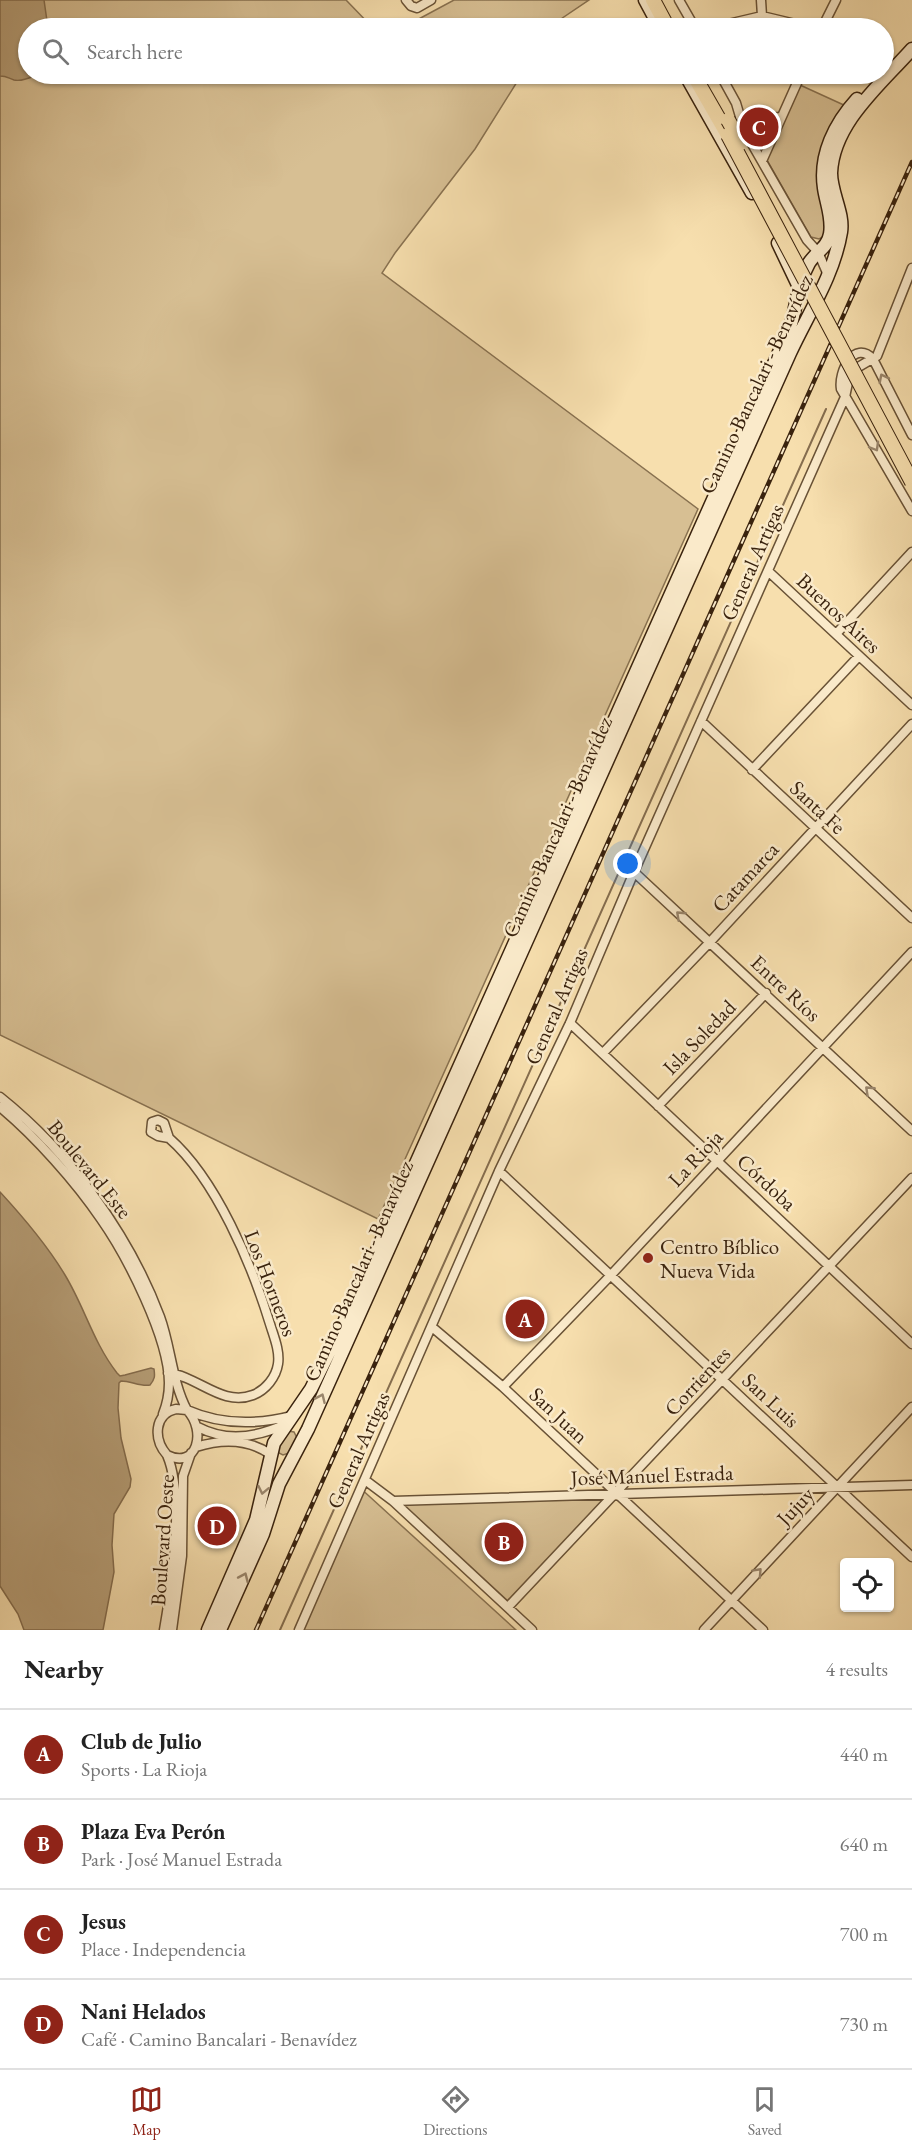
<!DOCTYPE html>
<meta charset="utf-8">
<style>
body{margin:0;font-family:"EB Garamond",serif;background:#f2f2f2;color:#222}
.controls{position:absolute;right:18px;bottom:18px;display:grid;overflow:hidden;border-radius:6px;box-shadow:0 2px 4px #0004}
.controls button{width:54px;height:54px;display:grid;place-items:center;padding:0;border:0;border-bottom:2px solid #e0e0e0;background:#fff;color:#222;font:30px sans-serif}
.you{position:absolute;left:628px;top:864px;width:21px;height:21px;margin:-15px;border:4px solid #fff;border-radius:50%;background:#1a73e8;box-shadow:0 0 0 9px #1a73e833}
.badge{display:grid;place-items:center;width:39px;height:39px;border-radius:50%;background:#8f2418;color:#fff;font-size:20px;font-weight:700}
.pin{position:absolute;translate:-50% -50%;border:3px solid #fff;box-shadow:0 2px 6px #0006}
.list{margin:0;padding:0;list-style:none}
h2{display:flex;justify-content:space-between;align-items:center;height:78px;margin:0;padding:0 24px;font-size:26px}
h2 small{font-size:20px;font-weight:400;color:#767676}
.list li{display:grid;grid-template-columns:39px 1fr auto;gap:18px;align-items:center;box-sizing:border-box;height:90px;padding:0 24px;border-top:2px solid #e0e0e0}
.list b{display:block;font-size:22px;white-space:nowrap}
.list p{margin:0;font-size:20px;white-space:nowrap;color:#767676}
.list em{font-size:20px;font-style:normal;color:#767676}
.icon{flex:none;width:33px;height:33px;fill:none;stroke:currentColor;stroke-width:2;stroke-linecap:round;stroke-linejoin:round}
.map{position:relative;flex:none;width:912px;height:1630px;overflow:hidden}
.search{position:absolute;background:#fff;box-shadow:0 2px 4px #0004;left:18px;right:18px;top:18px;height:66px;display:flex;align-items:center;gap:15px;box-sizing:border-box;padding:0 21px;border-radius:33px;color:#767676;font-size:22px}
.sheet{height:438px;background:#fff}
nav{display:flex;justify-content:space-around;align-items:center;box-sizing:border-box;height:84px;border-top:2px solid #e0e0e0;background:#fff;font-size:16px;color:#767676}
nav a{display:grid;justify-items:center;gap:3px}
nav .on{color:#8f2418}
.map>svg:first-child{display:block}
.green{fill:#d7bf93;stroke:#887150;stroke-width:1.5}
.water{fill:#b79f78;stroke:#856d4e;stroke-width:1.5}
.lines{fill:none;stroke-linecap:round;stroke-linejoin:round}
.stream{stroke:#856d4e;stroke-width:2}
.minor-casing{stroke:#695236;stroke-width:11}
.secondary-casing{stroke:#3a230e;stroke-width:15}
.primary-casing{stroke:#3a230e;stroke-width:16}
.minor{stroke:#faeaca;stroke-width:8}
.secondary{stroke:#faeaca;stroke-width:12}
.primary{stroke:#f7dfae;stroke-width:14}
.rail-casing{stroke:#3a230e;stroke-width:4.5}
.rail{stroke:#faeaca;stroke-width:2;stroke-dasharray:7;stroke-linecap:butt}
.primary-bridge-casing{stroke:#3a230e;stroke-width:16;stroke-linecap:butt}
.primary-bridge{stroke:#f7dfae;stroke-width:14}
.oneway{stroke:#9a866c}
.poi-dot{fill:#8f2418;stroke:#faeaca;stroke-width:2}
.labels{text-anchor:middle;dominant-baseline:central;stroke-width:5;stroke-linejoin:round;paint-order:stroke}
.street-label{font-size:21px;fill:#3a230e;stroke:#faeaca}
.poi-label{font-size:21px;fill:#3a230e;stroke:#faeaca;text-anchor:start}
</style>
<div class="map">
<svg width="912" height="1630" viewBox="0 0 912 1630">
<rect width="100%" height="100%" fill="#f7dfae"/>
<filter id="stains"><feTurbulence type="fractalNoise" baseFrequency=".00333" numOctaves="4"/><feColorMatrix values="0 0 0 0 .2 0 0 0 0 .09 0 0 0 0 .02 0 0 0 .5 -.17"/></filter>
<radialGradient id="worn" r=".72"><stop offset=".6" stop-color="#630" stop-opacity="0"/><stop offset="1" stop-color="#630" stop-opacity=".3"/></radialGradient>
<path class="green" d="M0,0H346L373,28H28V74H522L475,149L395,253L382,273L698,509L378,1219L0,1035Z
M454,0H589L552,25L549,28H402Z
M800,85L846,106L826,228L823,237L819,239L811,237L767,160V157Z
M770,121L774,124V127L764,148H760L747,123Z
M288,1431L294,1432L297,1438L289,1453L283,1455L279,1453L277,1447Z
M358,1486L516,1630H298Z
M617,1494L508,1607L393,1501Z"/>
<path class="water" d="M0,0H44L48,28H28V74H39C32,77 22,82 14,80C8,78 7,76 0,76Z
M0,1192C24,1218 47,1245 65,1275C85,1308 93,1342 117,1373L120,1376L125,1375L151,1368L154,1369C155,1376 155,1379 150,1385C141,1387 131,1381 121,1381L119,1383L118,1408L121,1438L131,1479L130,1487L114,1514L112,1545L114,1572L103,1630H24L18,1614L0,1586Z"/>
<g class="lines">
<path class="stream" d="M280,1630L826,409"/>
<defs>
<path id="minor" d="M406,0L411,6L417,8L431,0
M679,0L695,28
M761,0L762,16
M711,28L762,16L812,28
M822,28L836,0
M720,74L736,103L744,130L807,240L818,252L828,275
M740,118L781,117
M762,161L801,74
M912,435L873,359C854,339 838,372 841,389L912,511
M768,571L912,705
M836,634L912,552
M701,721L912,918
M752,770L859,656
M634,872L912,1131
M570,1023L912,1344
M603,1053L710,942L912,724
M0,1097C69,1152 129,1234 160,1317C171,1347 172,1382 187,1410C221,1425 256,1425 291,1416
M658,1106L766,993
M0,1107C35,1136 76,1182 101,1219C127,1256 169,1338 169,1383C169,1394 167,1404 163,1414
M158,1120L164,1123L169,1138L158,1136L151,1132L152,1122Z
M499,1171L912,1557
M432,1327L503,1387L763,1630
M168,1373C198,1376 222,1407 253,1395C266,1390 276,1377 278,1364C280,1351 274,1337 270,1324C252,1265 216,1179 169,1138
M503,1387L611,1275L912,952
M176,1409L187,1410C207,1431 197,1470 167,1455C153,1439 154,1414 176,1409Z
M198,1427C226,1442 258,1437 286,1424
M196,1447C221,1439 248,1439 270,1454
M365,1480L393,1501L532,1630
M393,1501L912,1485
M508,1607L912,1178
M164,1630C172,1584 185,1497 167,1455
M172,1630L182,1556L183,1476L191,1453
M299,1630L499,1171L570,1023L634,872L845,397L849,378L855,369L877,356L912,268
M704,1630L912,1407"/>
<path id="secondary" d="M645,0L660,28
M685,74L752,193
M778,243L799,287L802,288
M208,1630L256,1520L274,1443L311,1389L353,1304L789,330C797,308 797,284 809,263C816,252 828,247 830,234C833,218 826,203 824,188C819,155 835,123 857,99
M220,1630L263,1534L279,1484L308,1429L790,353C808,314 834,275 841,232C844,213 831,193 831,173C833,123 881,84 912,49"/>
<path id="primary" d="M653,0L668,28
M693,74L728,135"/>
</defs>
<use href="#minor" class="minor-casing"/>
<use href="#secondary" class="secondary-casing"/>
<use href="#primary" class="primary-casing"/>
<use href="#minor" class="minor"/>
<use href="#secondary" class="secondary"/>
<use href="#primary" class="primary"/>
<defs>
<path id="rail" d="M256,1630L912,162"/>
</defs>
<use href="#rail" class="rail-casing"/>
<use href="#rail" class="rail"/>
<defs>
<path id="primary-bridge" d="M728,120L741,143
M728,135L912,482"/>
</defs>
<use href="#primary-bridge" class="primary-bridge-casing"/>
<use href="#primary-bridge" class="primary-bridge"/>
</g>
<defs><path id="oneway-chevron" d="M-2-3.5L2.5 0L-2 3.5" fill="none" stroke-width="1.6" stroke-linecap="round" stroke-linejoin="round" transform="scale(1.5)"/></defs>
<g class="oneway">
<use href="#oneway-chevron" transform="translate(883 378) rotate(-117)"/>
<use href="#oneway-chevron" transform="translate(875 447) rotate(60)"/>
<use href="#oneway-chevron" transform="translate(680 915) rotate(-137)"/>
<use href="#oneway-chevron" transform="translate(869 1090) rotate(-137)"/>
<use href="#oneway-chevron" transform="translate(321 1398) rotate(-66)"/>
<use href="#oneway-chevron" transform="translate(263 1490) rotate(102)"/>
<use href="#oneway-chevron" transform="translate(758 1572) rotate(-47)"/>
<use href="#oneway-chevron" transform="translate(244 1577) rotate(-66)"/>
</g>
<circle class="poi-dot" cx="648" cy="1258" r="6"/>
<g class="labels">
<g class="street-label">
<text transform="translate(756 384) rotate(-65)">Camino Bancalari - Benavídez</text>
<text transform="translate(752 562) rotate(-66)">General Artigas</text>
<text transform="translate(839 613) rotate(43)">Buenos Aires</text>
<text transform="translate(818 807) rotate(43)">Santa Fe</text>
<text transform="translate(557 827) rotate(-66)">Camino Bancalari - Benavídez</text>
<text transform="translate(745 877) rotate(-47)">Catamarca</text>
<text transform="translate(786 988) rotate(43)">Entre Ríos</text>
<text transform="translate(556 1006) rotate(-66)">General Artigas</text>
<text transform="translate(699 1037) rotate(-46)">Isla Soledad</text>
<text transform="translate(695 1158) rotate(-47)">La Rioja</text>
<text transform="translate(90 1169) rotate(51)">Boulevard Este</text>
<text transform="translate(767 1182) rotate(43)">Córdoba</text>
<text transform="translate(358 1271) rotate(-66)">Camino Bancalari - Benavídez</text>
<text transform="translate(271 1283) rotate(69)">Los Horneros</text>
<text transform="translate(697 1381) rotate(-47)">Corrientes</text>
<text transform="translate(771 1400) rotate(43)">San Luis</text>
<text transform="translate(559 1415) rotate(43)">San Juan</text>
<text transform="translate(358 1450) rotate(-66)">General Artigas</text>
<text transform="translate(652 1475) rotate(-2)">José Manuel Estrada</text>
<text transform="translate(795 1506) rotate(-47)">Jujuy</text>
<text transform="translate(162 1540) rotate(-86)">Boulevard Oeste</text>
</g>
<g class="poi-label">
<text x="660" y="1246">Centro Bíblico<tspan x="660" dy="24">Nueva Vida</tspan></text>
</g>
</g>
<rect width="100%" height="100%" filter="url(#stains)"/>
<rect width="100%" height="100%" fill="url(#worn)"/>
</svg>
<div class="controls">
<button><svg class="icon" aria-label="locate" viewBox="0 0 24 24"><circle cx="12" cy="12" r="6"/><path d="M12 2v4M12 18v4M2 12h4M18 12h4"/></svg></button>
</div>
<div class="you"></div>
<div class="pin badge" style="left:525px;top:1319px">A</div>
<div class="pin badge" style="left:504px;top:1542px">B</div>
<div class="pin badge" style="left:759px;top:127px">C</div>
<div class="pin badge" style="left:217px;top:1526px">D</div>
<div class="search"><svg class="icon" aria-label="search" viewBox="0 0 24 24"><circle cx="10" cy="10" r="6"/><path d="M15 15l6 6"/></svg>Search here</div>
</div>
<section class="sheet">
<h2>Nearby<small>4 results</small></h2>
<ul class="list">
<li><span class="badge">A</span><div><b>Club de Julio</b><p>Sports · La Rioja</p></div><em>440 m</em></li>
<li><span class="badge">B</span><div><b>Plaza Eva Perón</b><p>Park · José Manuel Estrada</p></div><em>640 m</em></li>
<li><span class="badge">C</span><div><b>Jesus</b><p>Place · Independencia</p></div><em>700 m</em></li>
<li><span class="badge">D</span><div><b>Nani Helados</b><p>Café · Camino Bancalari - Benavídez</p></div><em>730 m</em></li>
</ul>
</section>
<nav>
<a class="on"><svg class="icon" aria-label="map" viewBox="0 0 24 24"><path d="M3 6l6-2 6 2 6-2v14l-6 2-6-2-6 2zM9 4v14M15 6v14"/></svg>Map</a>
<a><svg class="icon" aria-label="directions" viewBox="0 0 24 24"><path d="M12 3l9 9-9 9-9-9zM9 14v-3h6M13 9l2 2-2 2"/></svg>Directions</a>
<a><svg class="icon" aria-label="saved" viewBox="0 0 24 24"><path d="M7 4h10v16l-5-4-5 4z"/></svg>Saved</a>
</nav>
